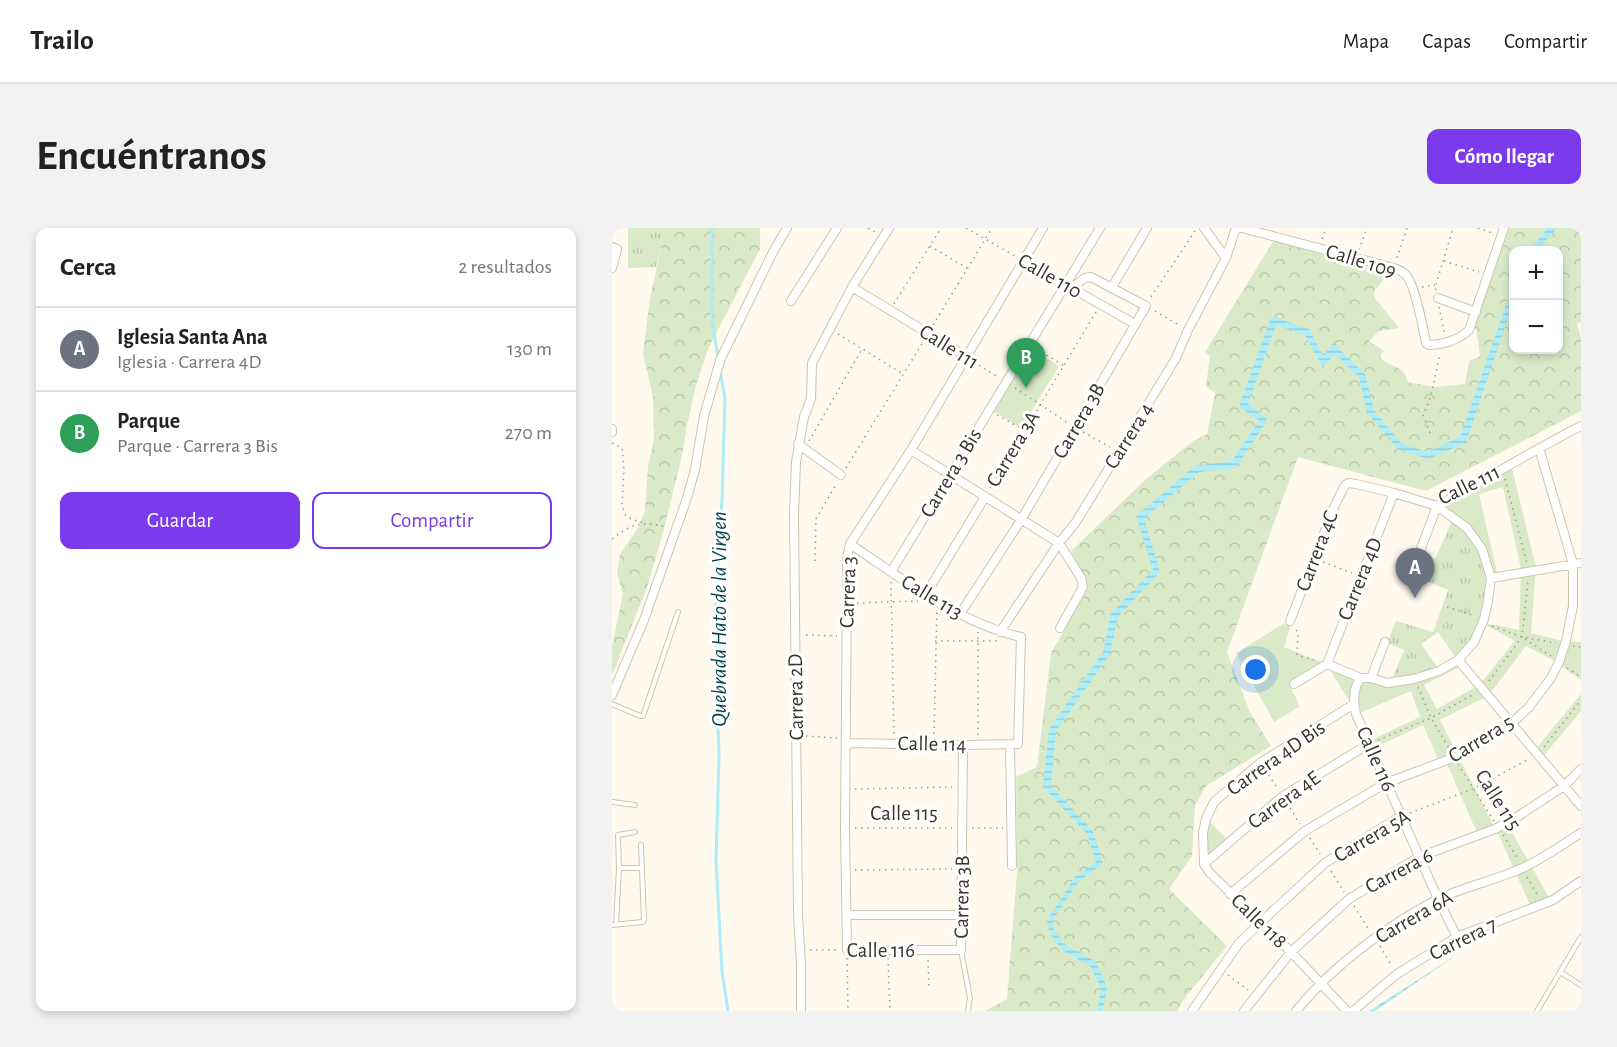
<!DOCTYPE html>
<html lang="es">
<meta charset="utf-8">
<style>
body{margin:0;font-family:"Alegreya Sans",sans-serif;background:#f2f2f2;color:#222}
.controls{position:absolute;right:18px;top:18px;display:grid;overflow:hidden;border-radius:12px;box-shadow:0 3px 9px #0003}
.controls button{width:54px;height:54px;display:grid;place-items:center;padding:0;border:0;border-bottom:2px solid #e0e0e0;background:#fff;color:#222;font:30px sans-serif}
.you{position:absolute;left:644px;top:442px;width:21px;height:21px;margin:-15px;border:4px solid #fff;border-radius:50%;background:#1a73e8;box-shadow:0 0 0 9px #1a73e833}
.badge{display:grid;place-items:center;width:39px;height:39px;border-radius:50%;background:#7c3aed;color:#fff;font-size:20px;font-weight:700}
.pin{position:absolute;translate:-50% -50px;filter:drop-shadow(0 2px 3px #0008)}
.pin::after{content:'';position:absolute;top:32px;width:21px;height:18px;background:inherit;clip-path:polygon(0 0,100% 0,50% 100%)}
.list{margin:0;padding:0;list-style:none}
h2{display:flex;justify-content:space-between;align-items:center;height:78px;margin:0;padding:0 24px;font-size:26px}
h2 small{font-size:20px;font-weight:400;color:#767676}
.list li{display:grid;grid-template-columns:39px 1fr auto;gap:18px;align-items:center;box-sizing:border-box;height:84px;padding:0 24px;border-top:2px solid #e0e0e0}
.list b{display:block;font-size:22px;white-space:nowrap}
.list p{margin:0;font-size:20px;white-space:nowrap;color:#767676}
.list em{font-size:20px;font-style:normal;color:#767676}
.actions{display:flex;gap:12px;padding:18px 24px}
.actions a{flex:1;padding:14px 0;border:2px solid #7c3aed;border-radius:12px;text-align:center;font-size:21px;color:#7c3aed}
.actions .main{background:#7c3aed;color:#fff}
.map{position:relative;flex:none;width:969px;height:783px;overflow:hidden;border-radius:12px}
header{display:flex;align-items:center;gap:36px;box-sizing:border-box;height:84px;padding:0 30px;background:#fff;border-bottom:2px solid #e0e0e0}
header strong{font-size:28px}
nav{display:flex;gap:33px;margin-inline-start:auto;font-size:21px}
.intro{display:flex;align-items:center;justify-content:space-between;box-sizing:border-box;height:144px;padding:0 36px}
h1{margin:0;font-size:42px}
.button{padding:15px 27px;border-radius:12px;background:#7c3aed;color:#fff;font-size:21px;font-weight:700}
main{display:flex;gap:36px;padding:0 36px}
aside{flex:1;background:#fff;border-radius:12px;box-shadow:0 3px 9px #0003}
.map>svg:first-child{display:block}
.grass{fill:url(#grass-tufts)}
.forest{fill:url(#forest-crowns);fill-rule:evenodd}
.park{fill:#daeac8}
.water{fill:url(#water-rules)}
.lines{fill:none;stroke-linecap:round;stroke-linejoin:round}
.stream{stroke:#acedf7;stroke-width:3}
.lane-casing{stroke:#cdc5b1;stroke-width:6}
.street-casing{stroke:#cdc5b1;stroke-width:10}
.path{stroke:#9f9b90;stroke-width:1.5;stroke-dasharray:1.5 4.5;stroke-linecap:butt}
.lane{stroke:#fff;stroke-width:4}
.street{stroke:#fff;stroke-width:8}
.labels{text-anchor:middle;dominant-baseline:central;stroke-width:6;stroke-linejoin:round;paint-order:stroke}
.street-label{font-size:21px;fill:#37342c;stroke:#fff}
.water-label{font-size:22px;font-style:italic;fill:#013f47;stroke:#fff}
</style>
<header>
<strong>Trailo</strong>
<nav><a>Mapa</a><a>Capas</a><a>Compartir</a></nav>
</header>
<div class="intro"><h1>Encuéntranos</h1><a class="button">Cómo llegar</a></div>
<main>
<aside>
<h2>Cerca<small>2 resultados</small></h2>
<ul class="list">
<li><span class="badge" style="background:#6b7280">A</span><div><b>Iglesia Santa Ana</b><p>Iglesia · Carrera 4D</p></div><em>130 m</em></li>
<li><span class="badge" style="background:#2e9e5b">B</span><div><b>Parque</b><p>Parque · Carrera 3 Bis</p></div><em>270 m</em></li>
</ul>
<div class="actions"><a class="main">Guardar</a><a>Compartir</a></div>
</aside>
<div class="map">
<svg width="969" height="783" viewBox="0 0 969 783">
<defs>
<pattern id="grass-tufts" width="24" height="20" patternUnits="userSpaceOnUse" patternTransform="scale(1.5)"><rect width="24" height="20" fill="#daeac8"/><path d="M3 7l-1-3M5 7V3M7 7l1-3M15 17l-1-3M17 17v-4M19 17l1-3" fill="none" stroke="#bcc9ac"/></pattern>
<pattern id="forest-crowns" width="20" height="18" patternUnits="userSpaceOnUse" patternTransform="scale(1.5)"><rect width="20" height="18" fill="#daeac8"/><path d="M2 6a3 3 0 1 1 6 0M12 15a3 3 0 1 1 6 0" fill="none" stroke="#bcc9ac"/></pattern>
<pattern id="water-rules" width="6" height="5" patternUnits="userSpaceOnUse" patternTransform="scale(1.5)"><rect width="6" height="5" fill="#acedf7"/><path d="M0 2.5h6" fill="none" stroke="#95ccd4"/></pattern>
</defs>
<rect width="100%" height="100%" fill="#fffaed"/>
<path class="grass" d="M16,0H50L49,21L44,39L16,40Z
M841,291L853,300L869,321L877,345L875,373L860,411L844,430L826,404L809,416L827,441L779,453L792,422L775,415L784,393L821,404L836,362L795,345L802,324L823,331Z"/>
<path class="forest" d="M50,0H148V21L96,121L84,157L75,197L70,228L52,301L35,360L0,447V418L11,366L5,346L8,326L26,300L33,283L36,238L42,211L41,168L31,126L38,69L49,21Z
M893,0H969V94L965,96L969,110V183L814,263L686,229L615,424L637,482L659,518L594,558L583,578L580,628L557,661L615,718L572,771L565,783H373L395,771L405,644L404,549L425,539L439,425L476,361L459,323L533,252L581,213L595,206L603,165L594,158L598,128L593,124L662,12L781,41L763,62L762,66L763,70L787,100L767,103L757,113L772,123L768,128C775,141 792,134 796,154L823,159L853,156L857,133L868,128L864,101L858,99ZM902,22H946V122H902Z"/>
<path class="park" d="M420,120L447,138L409,200L381,183Z
M898,232L924,339L919,405L951,413L969,414V452L942,433L914,418L876,468L828,492L882,598L893,592L938,671L919,679L883,599L865,605L833,531L827,533L811,497L758,522L755,514L808,489L799,463L743,487L740,477L714,436L677,456L688,478L662,494L624,425L671,396L679,397L672,419L714,436L775,454L827,441L844,430L851,437L812,457L825,481L867,457L903,413L868,394L907,402L909,341L891,259L867,266L885,344L877,345L869,321L853,300L821,276Z
M969,466V483L929,531L922,523Z
M593,589L616,612L594,630Z"/>
<path class="water" d="M936,0H945L926,22H919L923,15Z
M901,61V75L854,215L816,231L787,222L755,185L747,149L723,126L711,140L693,107L664,97L636,176L653,189L655,193L624,240L587,244L532,291L548,344L506,389L498,426L444,503L439,558L481,603L491,636L467,653L440,693L442,702L454,717L484,734L495,759L491,783H485L489,761L479,739L450,722L437,704L435,692L463,649L484,634L475,606L431,559L437,501L491,424L499,385L541,342L524,288L583,238L620,233L647,192L630,181L628,179V176L659,89H662L697,101L711,128L721,115L753,146L762,182L789,215L815,224L848,209L894,77Z
M849,724L763,783H757Z"/>
<g class="lines">
<path class="stream" d="M100,0V91L106,130
M108,142L113,171L110,272L103,390L107,528L104,633L110,744L116,783"/>
<defs>
<path id="lane" d="M0,476L28,488H31L66,384
M0,574L23,577
M7,640L6,607L23,604
M4,696L7,640H29
M0,697L31,694L32,692L29,617
M349,722L358,770L356,783
M948,744L969,757
M925,783L969,709"/>
<path id="street" d="M592,0L614,30
M630,0L782,40C786,42 791,43 794,47C803,56 811,100 814,115L817,117C830,117 847,112 857,102L892,0
M0,19L5,21L0,40
M412,33L523,96
M240,59L355,129
M500,59L535,0
M826,70L864,84
M179,73L225,0
M0,201V204
M186,216L229,247
M299,222L447,315L469,350L471,359L448,400
M825,278C873,252 920,223 969,198
M808,323L825,278
M279,344L488,0
M879,350L969,335
M314,366L373,269
M348,386L409,292L534,78L479,49L473,50L459,60
M678,393L723,277L733,257L737,255L744,256L782,265L825,278L855,300L870,321L879,350L876,373L872,391L862,414L846,432L827,443L802,451L775,455L759,450H749L715,436
M388,404L447,315L464,294L564,130L576,102L614,30L624,0
M846,432L969,578
M715,436L782,265
M749,450C741,459 741,474 744,486L826,671L845,709
M759,450L773,414
M682,456L715,436
M0,467L32,392L74,273L83,242L92,188L109,130L161,24L175,0
M235,515L351,517L406,516L409,409C347,395 290,351 238,316
M398,516L400,638
M351,517L349,722H235L233,600L235,358V330L238,316L299,222L431,0
M592,636L671,568L757,516
M618,666L693,603L774,555L846,528L864,518L900,495L917,479L939,450L947,434L954,413L961,378V336L927,220
M234,687H349
M189,783V738L186,686L182,285L184,234L192,189L199,171L200,135L240,59L277,0
M580,783L627,715L648,695L713,635L789,588
M632,783L679,724L737,671L807,629L883,601L905,589L952,558L969,541
M684,783C722,737 772,700 824,672C848,660 880,653 906,642C928,633 948,618 969,605
M735,783L679,724L597,644L592,636L591,604L594,591L602,574L648,535L742,476
M741,783L785,746L845,709L941,672L969,653"/>
</defs>
<use href="#lane" class="lane-casing"/>
<use href="#street" class="street-casing"/>
<path class="path" d="M256,0L263,4
M354,0L403,28
M866,0L880,5
M710,11L714,0
M318,18L355,40
M747,22L755,0
M785,30L795,0
M832,33L867,44
M810,59L823,57
M824,62L823,60L841,0
M539,69L583,3
M282,76L329,0
M827,79L833,107
M543,83L567,97
M321,97L380,0
M226,106L291,146
M424,121L451,137
M362,134L386,149
M403,160L456,195
M385,187L412,202
M471,204L498,219
M818,205L811,187C821,167 823,147 828,125
M197,213L250,121
M0,215L10,220L12,241L10,278L14,288L22,292L33,295
M234,240L311,114
M893,251L915,336
M378,260L484,84
M0,311C20,295 30,293 54,299
M203,333L204,291L225,255
M711,334L740,345
M279,354L282,508
M245,375L306,373
M835,379L863,388
M880,398L910,409L944,415
M684,402L686,405L685,427L702,432
M194,407L225,408
M913,411L939,428
M323,413H387
M961,418L969,419
M955,440L969,449
M877,453L910,409L916,353
M806,459L819,490L838,522
M322,506L325,382
M366,507V404
M194,508L225,510
M766,512L819,490L862,466
M932,519L969,472
M846,536L882,593
M653,542L666,561
M243,561L340,559
M675,575L688,596
M798,585L863,560L917,531
M243,600H340
M360,600H391
M891,607L906,631
M698,610L708,626
M243,642L340,641
M719,643L732,664
M915,649L926,668
M742,678L757,702
M768,718L779,737
M198,722H226
M235,730L236,783
M276,730L278,783
M316,732L317,762
M616,747L636,762"/>
<use href="#lane" class="lane"/>
<use href="#street" class="street"/>
</g>
<g class="labels">
<g class="street-label">
<text transform="translate(749 33) rotate(17)">Calle 109</text>
<text transform="translate(438 48) rotate(30)">Calle 110</text>
<text transform="translate(337 119) rotate(32)">Calle 111</text>
<text transform="translate(467 193) rotate(-60)">Carrera 3B</text>
<text transform="translate(517 208) rotate(-58)">Carrera 4</text>
<text transform="translate(401 221) rotate(-59)">Carrera 3A</text>
<text transform="translate(339 245) rotate(-59)">Carrera 3 Bis</text>
<text transform="translate(857 257) rotate(-26)">Calle 111</text>
<text transform="translate(705 323) rotate(-69)">Carrera 4C</text>
<text transform="translate(748 351) rotate(-68)">Carrera 4D</text>
<text transform="translate(236 364) rotate(-88)">Carrera 3</text>
<text transform="translate(320 369) rotate(31)">Calle 113</text>
<text transform="translate(184 469) rotate(-91)">Carrera 2D</text>
<text transform="translate(869 511) rotate(-31)">Carrera 5</text>
<text transform="translate(320 516) rotate(1)">Calle 114</text>
<text transform="translate(664 530) rotate(-35)">Carrera 4D Bis</text>
<text transform="translate(764 531) rotate(66)">Calle 116</text>
<text transform="translate(672 572) rotate(-36)">Carrera 4E</text>
<text transform="translate(886 572) rotate(58)">Calle 115</text>
<text x="292" y="585">Calle 115</text>
<text transform="translate(760 608) rotate(-30)">Carrera 5A</text>
<text transform="translate(787 643) rotate(-28)">Carrera 6</text>
<text transform="translate(350 669) rotate(-89)">Carrera 3B</text>
<text transform="translate(802 689) rotate(-30)">Carrera 6A</text>
<text transform="translate(647 693) rotate(44)">Calle 118</text>
<text transform="translate(851 711) rotate(-26)">Carrera 7</text>
<text x="269" y="722">Calle 116</text>
</g>
<g class="water-label">
<text transform="translate(107 391) rotate(-90)">Quebrada Hato de la Virgen</text>
</g>
</g>
</svg>
<div class="controls">
<button>+</button>
<button>−</button>
</div>
<div class="you"></div>
<div class="pin badge" style="left:803px;top:370px;background:#6b7280">A</div>
<div class="pin badge" style="left:414px;top:160px;background:#2e9e5b">B</div>
</div>
</main>
